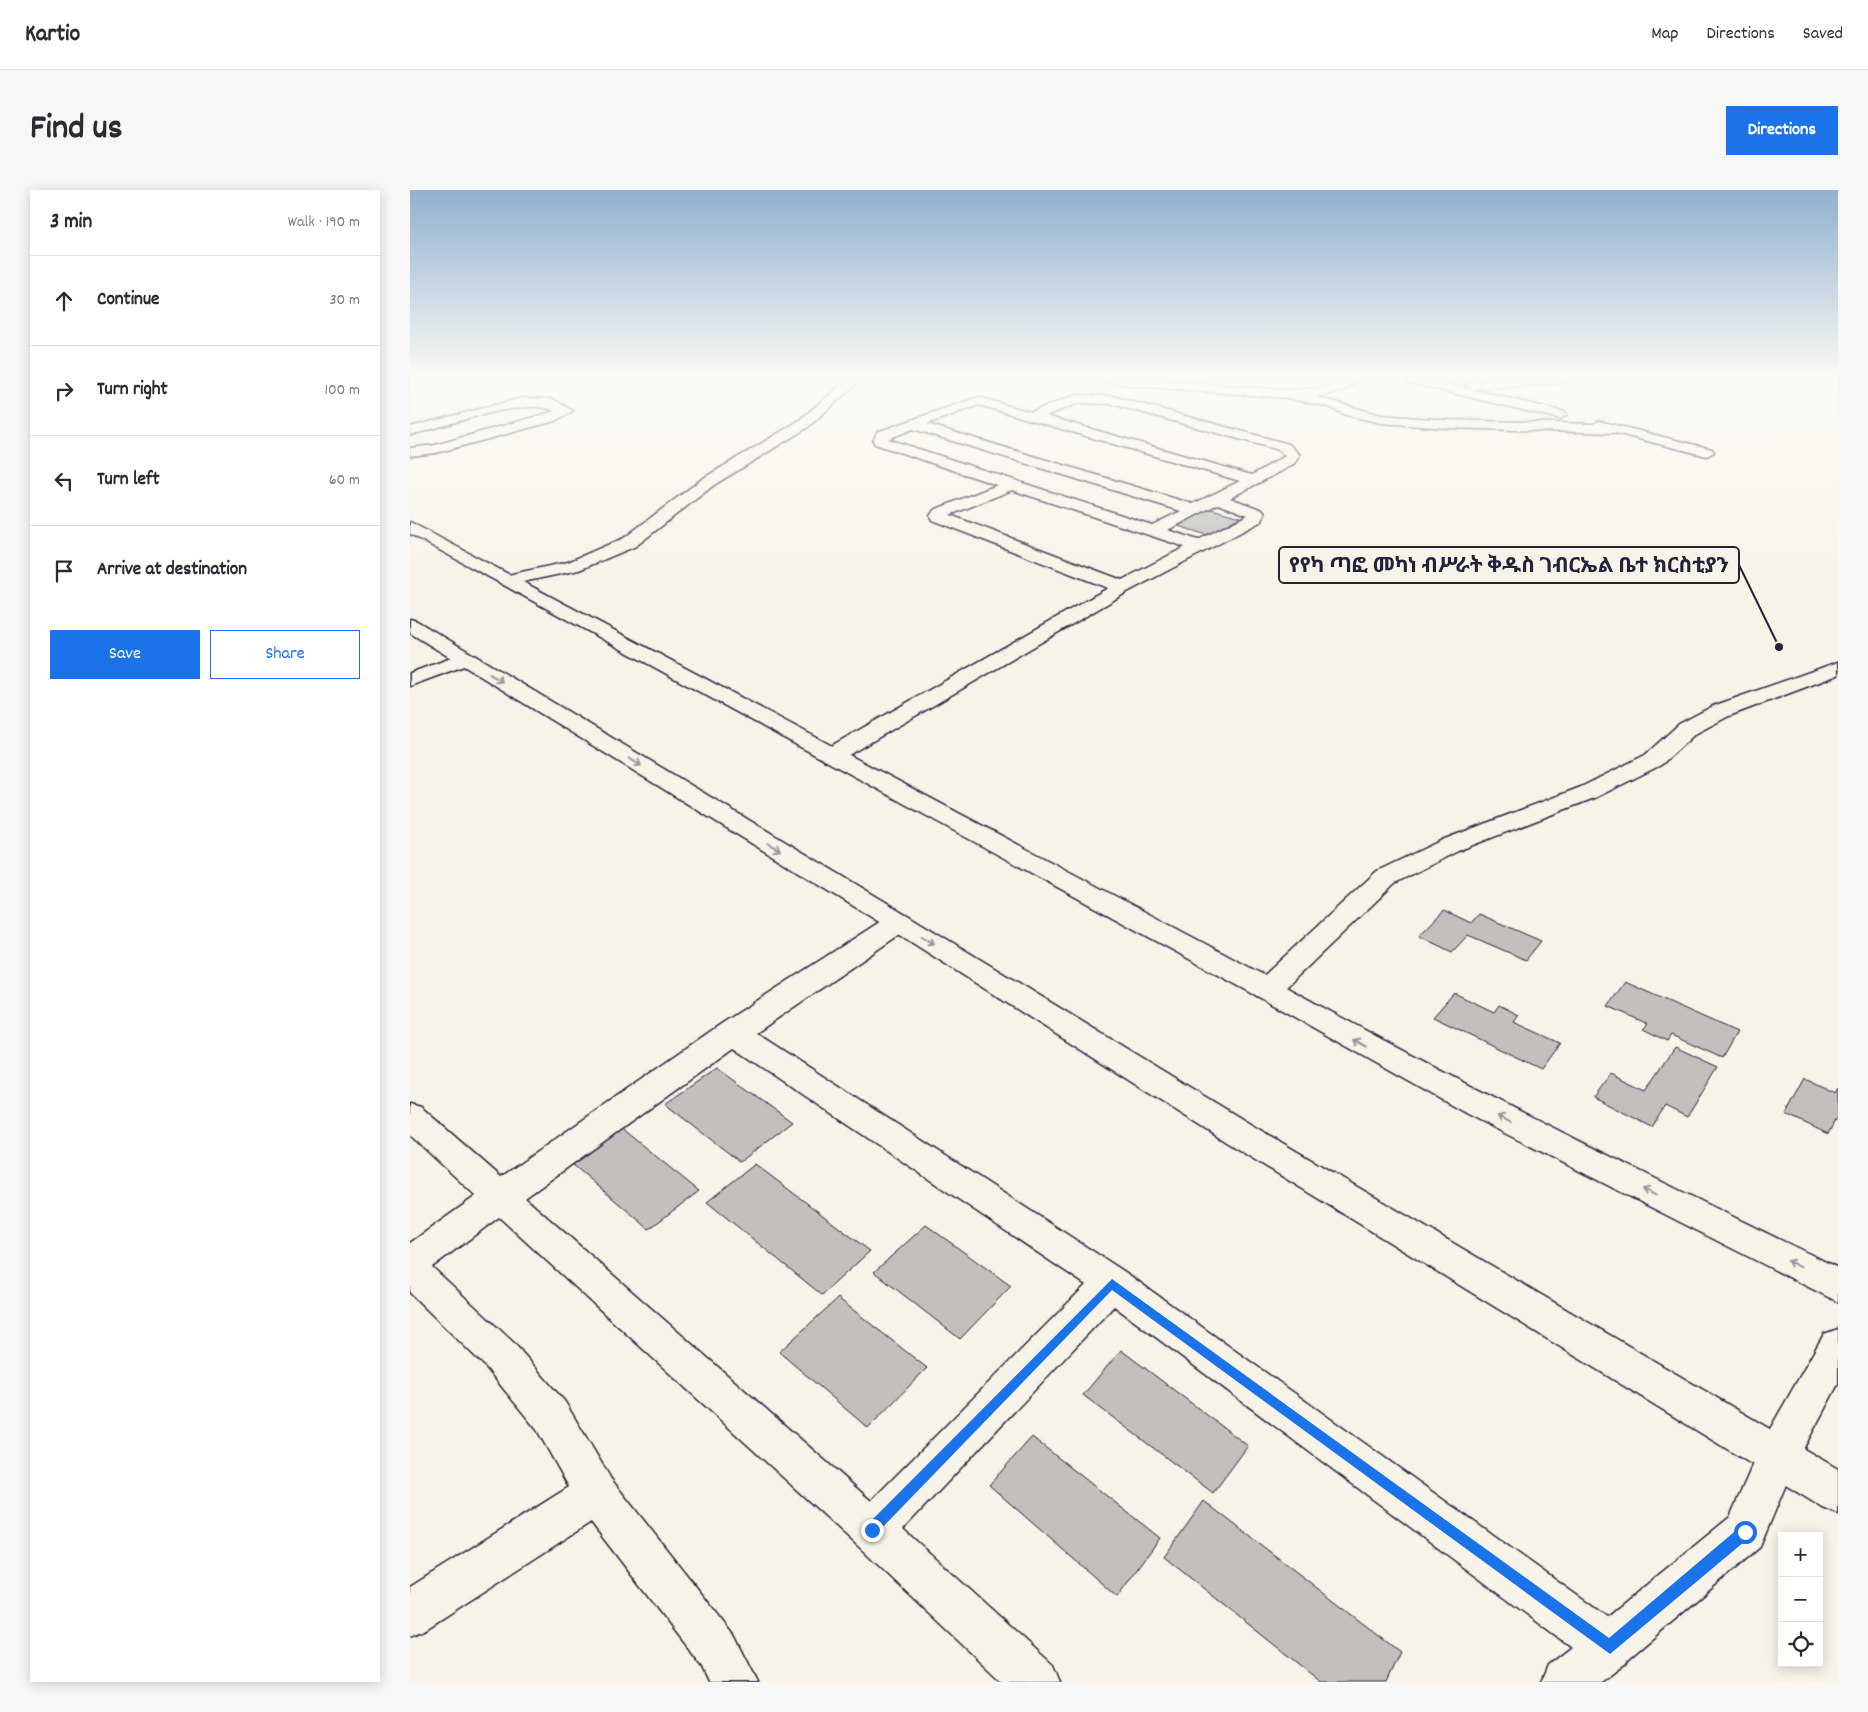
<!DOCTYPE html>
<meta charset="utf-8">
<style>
body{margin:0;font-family:Dekko,"Noto Sans Ethiopic",sans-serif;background:#f7f7f7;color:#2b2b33}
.controls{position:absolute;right:15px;bottom:15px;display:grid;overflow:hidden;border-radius:0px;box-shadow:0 2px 12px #0003}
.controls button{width:45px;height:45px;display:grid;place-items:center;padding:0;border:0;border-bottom:1px solid #e1e1e2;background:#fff;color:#2b2b33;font:25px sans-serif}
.stop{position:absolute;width:15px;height:15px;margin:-11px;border:4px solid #1a73e8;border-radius:50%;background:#fff}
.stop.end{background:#1a73e8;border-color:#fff;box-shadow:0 1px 5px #0008}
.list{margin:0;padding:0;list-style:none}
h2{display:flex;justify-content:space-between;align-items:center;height:65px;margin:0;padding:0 20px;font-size:21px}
h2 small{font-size:16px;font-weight:400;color:#7c7c81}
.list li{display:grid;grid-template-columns:32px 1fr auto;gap:15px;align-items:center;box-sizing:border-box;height:90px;padding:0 20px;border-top:1px solid #e1e1e2}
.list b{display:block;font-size:19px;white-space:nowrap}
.list em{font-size:16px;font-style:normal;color:#7c7c81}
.actions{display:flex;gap:10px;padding:15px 20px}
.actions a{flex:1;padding:11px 0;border:1px solid #1a73e8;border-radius:0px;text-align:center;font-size:18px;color:#1a73e8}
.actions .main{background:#1a73e8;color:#fff}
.icon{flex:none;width:28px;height:28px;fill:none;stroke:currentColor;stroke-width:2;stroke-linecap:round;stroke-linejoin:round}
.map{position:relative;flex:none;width:1428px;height:1492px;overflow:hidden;border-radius:0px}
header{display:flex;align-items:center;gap:30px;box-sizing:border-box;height:70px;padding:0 25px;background:#fff;border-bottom:1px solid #e1e1e2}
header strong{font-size:24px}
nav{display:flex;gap:28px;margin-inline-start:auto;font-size:18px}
.intro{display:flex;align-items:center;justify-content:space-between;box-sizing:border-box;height:120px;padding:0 30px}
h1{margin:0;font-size:35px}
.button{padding:12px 22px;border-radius:0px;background:#1a73e8;color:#fff;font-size:18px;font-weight:700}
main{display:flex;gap:30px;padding:0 30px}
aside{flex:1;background:#fff;border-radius:0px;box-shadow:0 2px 12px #0003}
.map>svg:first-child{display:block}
.building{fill:#c2bfbd;stroke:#22223b}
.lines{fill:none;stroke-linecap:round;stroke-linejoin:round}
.minor-casing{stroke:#22223b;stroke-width:3}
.highway-casing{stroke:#22223b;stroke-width:3}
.minor{fill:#f7f3e8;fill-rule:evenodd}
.highway{fill:#f7f3e8;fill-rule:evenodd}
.oneway{stroke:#97959a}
.route{fill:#1a73e8}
.leader{fill:none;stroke:#22223b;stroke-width:2}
.callout-dot{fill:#22223b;stroke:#f7f3e8;stroke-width:2}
.callout{fill:#f7f3e8;stroke:#22223b;stroke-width:2}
.callout-label{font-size:21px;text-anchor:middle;font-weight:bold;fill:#22223b}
</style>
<header>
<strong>Kartio</strong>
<nav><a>Map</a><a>Directions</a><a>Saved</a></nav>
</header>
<div class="intro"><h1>Find us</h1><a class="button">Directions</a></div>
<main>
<aside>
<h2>3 min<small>Walk · 190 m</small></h2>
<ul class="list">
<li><svg class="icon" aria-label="ahead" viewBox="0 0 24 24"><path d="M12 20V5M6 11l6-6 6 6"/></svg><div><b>Continue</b></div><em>30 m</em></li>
<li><svg class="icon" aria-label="right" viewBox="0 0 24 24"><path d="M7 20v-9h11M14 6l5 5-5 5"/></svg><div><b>Turn right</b></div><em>100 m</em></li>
<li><svg class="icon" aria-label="left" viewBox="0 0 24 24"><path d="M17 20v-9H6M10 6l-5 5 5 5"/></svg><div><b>Turn left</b></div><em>60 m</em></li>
<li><svg class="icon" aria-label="arrive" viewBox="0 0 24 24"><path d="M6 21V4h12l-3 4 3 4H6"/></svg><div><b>Arrive at destination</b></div></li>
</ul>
<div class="actions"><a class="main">Save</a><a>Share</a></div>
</aside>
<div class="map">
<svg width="1428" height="1492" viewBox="0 0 1428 1492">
<rect width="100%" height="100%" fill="#f7f3e8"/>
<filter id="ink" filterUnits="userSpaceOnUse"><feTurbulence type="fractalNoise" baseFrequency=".02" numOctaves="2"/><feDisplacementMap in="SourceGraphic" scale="10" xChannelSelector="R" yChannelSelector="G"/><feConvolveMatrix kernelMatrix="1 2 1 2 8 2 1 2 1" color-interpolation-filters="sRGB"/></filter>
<g filter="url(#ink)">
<path class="building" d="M798,318L830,327L797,345L765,335Z
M1034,720L1061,733L1069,724L1131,751L1116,770L1058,745L1042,762L1009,746Z
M1215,792L1327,842L1312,868L1261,845L1257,851L1233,839L1238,834L1198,816Z
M1044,803L1084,822L1089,815L1109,825L1104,832L1150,853L1131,879L1023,827Z
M1265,857L1308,877L1277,927L1255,916L1242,937L1183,907L1201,883L1236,900Z
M307,878L382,932L330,972L255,914Z
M1395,889L1425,903L1428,898V925L1418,944L1376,924Z
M212,939L289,1001L239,1039L162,974Z
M345,974L460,1061L412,1105L297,1012Z
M516,1035L601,1096L550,1149L464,1082Z
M428,1108L517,1178L458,1238L369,1162Z
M711,1160L838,1256L803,1303L673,1205Z
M622,1247L750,1348L707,1407L579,1295Z
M794,1311L990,1462L976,1492H911L754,1367Z"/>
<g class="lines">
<defs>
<path id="minor" d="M438,189H452L397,238L304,295L226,356L169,380L99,395L93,394L90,390L93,386L158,372L214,348L292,289L387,232Z
M692,189H739L876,200L912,198L934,189H950L934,200L907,207L971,225L1036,230L1183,234L1189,231L1302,259L1304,262L1297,266L1205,243L1036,238L971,233L936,225L919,217L877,208L738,197L698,193Z
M995,189H1019L1155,222L1157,225L1150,229L996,192Z
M1086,189H1158L1152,193L1062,199L1055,195L1062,191Z
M666,205L702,206L879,254L890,265L883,275L820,308L853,320L855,323L852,331L719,401L430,570L422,572L414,570L411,565L414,560L698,398L522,330L520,326L524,320L587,295L465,254L463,251L467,242L568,207L621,222ZM668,213L701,214L869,260L875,266L842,285L636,226ZM569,215L830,291L783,314L517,234ZM503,239L771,321L742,335L478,249ZM602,300L775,357L712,390L540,325ZM808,314L838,325L788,350L758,340Z
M112,208L143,209L163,221L145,231L26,263L0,266V258L25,255L145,221C116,206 34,237 0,245V237Z
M55,463L62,465L65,469L62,473L0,496V483Z
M1428,472V485L1319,526L1285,544L1251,575L1187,607L1050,660L985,693L867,806L857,809L847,806L843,799L847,792L967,681L1032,650L1171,597L1235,565L1269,534L1303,516Z
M489,723L499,726L503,732L499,738L346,843L715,1082L1197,1427L1320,1327L1352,1253L1414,1144L1428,1139V1194L1382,1280L1350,1357L1218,1469L1216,1473L1191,1492H1131L1138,1475L1161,1457L704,1116L493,1339L643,1475L650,1492H592L447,1355L89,1027L22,1077L103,1152L155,1212L201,1289L324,1445L348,1492H299L292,1477L181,1332L16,1439L0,1446V1397L159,1297L127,1240L75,1176L0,1103V1053L66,1006L0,945V914L11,917L91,987L311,834L479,726ZM324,858L676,1095L461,1311L115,1008Z"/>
<path id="highway" d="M0,332L867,792C1051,895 1239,986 1428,1078V1112L1057,924L847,806L0,344Z
M0,429L7,431L499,726L840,934L1428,1279V1324L1413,1318L816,952L479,738L0,443Z"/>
</defs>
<use href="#minor" class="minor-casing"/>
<use href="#highway" class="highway-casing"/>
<use href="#minor" class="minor"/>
<use href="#highway" class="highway"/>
</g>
<defs><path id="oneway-shaft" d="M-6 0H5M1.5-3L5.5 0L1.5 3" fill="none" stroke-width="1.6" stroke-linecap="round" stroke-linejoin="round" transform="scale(1.25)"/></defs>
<g class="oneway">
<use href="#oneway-shaft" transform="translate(86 488) rotate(31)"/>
<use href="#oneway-shaft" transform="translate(225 572) rotate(31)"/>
<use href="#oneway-shaft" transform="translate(364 657) rotate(31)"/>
<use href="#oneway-shaft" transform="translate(518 750) rotate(32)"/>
<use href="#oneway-shaft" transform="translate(950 853) rotate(-150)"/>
<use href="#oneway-shaft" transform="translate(1094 929) rotate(-153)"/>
<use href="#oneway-shaft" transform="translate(1239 1002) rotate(-153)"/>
<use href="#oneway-shaft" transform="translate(1384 1074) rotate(-153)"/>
</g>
</g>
<linearGradient id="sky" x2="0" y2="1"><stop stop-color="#91b0d0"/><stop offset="0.47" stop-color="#fbfaf5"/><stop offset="1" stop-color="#fbfaf5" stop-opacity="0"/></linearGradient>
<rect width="1428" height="398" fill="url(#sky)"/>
<path class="route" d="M702,1089L1199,1448L1330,1337L1335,1336L1340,1337L1341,1342L1340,1347L1200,1464L702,1100L466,1344L462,1346L457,1344L456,1340L457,1335Z"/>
<path class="leader" d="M1369 457L1329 375"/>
<circle class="callout-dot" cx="1369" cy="457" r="5"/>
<rect class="callout" x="869" y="357" width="460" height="36" rx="5"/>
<g class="callout-label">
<text x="1099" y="382">የየካ ጣፎ መካነ ብሥራት ቅዱስ ገብርኤል ቤተ ክርስቲያን</text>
</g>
</svg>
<div class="controls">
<button>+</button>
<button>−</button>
<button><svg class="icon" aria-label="locate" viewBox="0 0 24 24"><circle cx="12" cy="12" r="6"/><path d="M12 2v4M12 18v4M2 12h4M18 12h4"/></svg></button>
</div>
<div class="stop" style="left:1335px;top:1342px"></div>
<div class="stop end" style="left:462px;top:1340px"></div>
</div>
</main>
